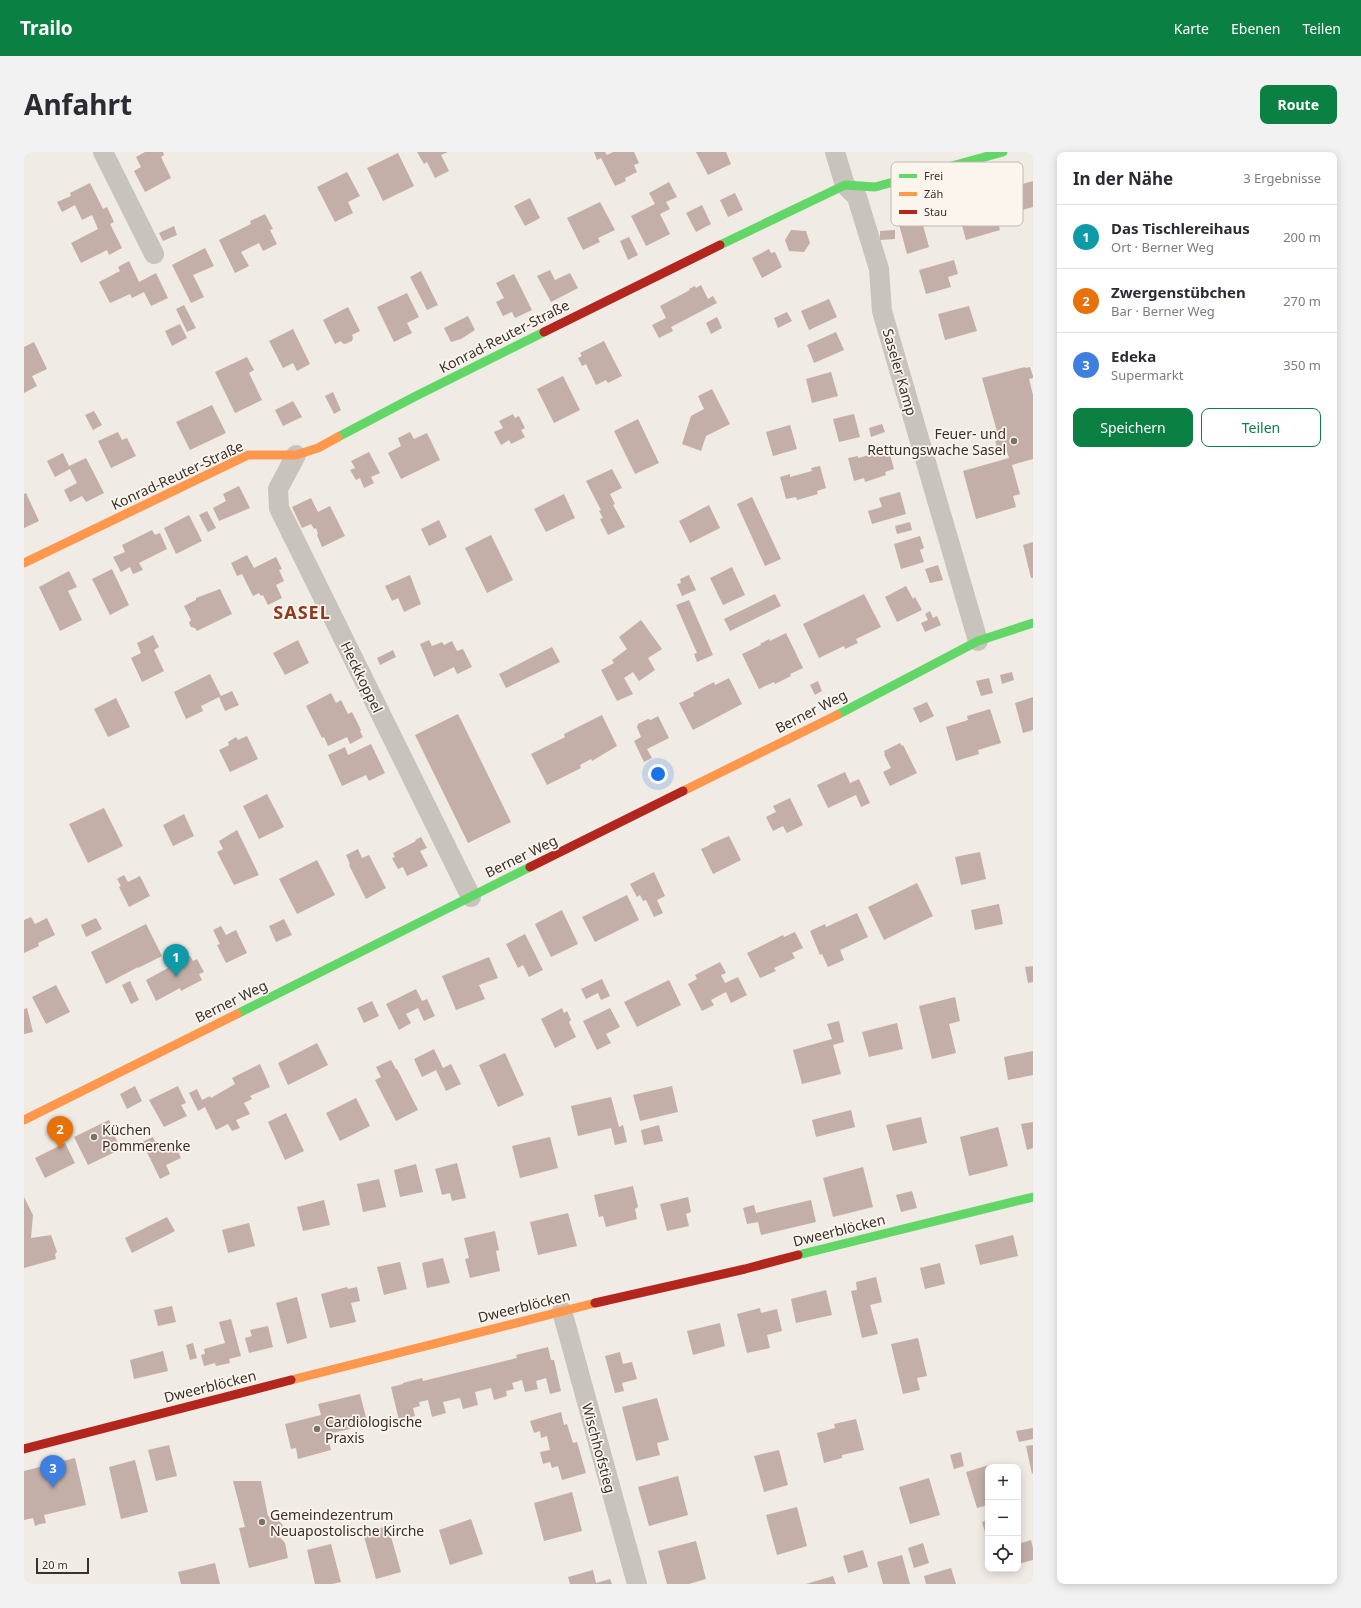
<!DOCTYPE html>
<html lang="de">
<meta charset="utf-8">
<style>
body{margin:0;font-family:"Noto Sans",sans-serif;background:#f2f2f3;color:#2b2b33}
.controls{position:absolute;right:12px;bottom:12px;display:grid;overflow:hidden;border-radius:8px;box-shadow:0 2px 10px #0003}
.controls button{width:36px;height:36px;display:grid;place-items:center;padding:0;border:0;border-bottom:1px solid #e1e1e2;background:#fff;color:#2b2b33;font:20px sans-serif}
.scale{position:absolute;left:12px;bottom:10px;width:53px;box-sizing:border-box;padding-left:4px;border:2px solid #3b302b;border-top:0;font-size:11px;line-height:14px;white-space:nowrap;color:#3b302b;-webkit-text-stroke:3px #fbf5ee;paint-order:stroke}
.you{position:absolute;left:634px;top:622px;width:14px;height:14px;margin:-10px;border:3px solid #fff;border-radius:50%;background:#1a73e8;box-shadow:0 0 0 6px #1a73e833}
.badge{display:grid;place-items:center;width:26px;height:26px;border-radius:50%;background:#0b8043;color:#fff;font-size:13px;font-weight:700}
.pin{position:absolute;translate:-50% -33px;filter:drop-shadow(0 1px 2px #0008)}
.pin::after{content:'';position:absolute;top:21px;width:14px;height:12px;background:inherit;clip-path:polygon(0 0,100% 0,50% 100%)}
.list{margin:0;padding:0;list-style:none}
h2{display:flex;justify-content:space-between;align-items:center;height:52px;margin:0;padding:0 16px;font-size:17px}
h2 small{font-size:13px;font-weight:400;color:#7c7c81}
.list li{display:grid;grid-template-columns:26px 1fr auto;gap:12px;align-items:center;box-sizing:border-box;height:64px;padding:0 16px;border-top:1px solid #e1e1e2}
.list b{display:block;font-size:15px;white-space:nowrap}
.list p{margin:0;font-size:13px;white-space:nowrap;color:#7c7c81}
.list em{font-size:13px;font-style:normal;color:#7c7c81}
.actions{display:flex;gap:8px;padding:12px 16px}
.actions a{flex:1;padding:9px 0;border:1px solid #0b8043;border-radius:8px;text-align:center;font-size:14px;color:#0b8043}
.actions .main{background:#0b8043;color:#fff}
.icon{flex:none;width:22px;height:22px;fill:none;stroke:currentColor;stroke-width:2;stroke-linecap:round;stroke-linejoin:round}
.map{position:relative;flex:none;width:1009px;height:1432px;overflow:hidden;border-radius:8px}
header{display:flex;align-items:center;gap:24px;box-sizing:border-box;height:56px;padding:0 20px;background:#0b8043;color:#fff}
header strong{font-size:19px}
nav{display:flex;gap:22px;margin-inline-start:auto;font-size:14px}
.intro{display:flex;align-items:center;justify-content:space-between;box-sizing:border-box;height:96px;padding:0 24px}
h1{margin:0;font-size:28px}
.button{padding:10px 18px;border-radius:8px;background:#0b8043;color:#fff;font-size:14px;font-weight:700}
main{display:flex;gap:24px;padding:0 24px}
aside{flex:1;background:#fff;border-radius:8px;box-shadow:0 2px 10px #0003}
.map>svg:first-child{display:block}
.building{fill:#c3afa7}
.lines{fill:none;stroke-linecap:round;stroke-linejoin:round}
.street{stroke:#c9c3be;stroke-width:20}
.fast{stroke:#63d668;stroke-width:9}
.slow{stroke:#ff974d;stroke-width:9}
.jam{stroke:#b3261e;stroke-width:9}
.poi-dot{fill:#7a716c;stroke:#fbf5ee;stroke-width:1.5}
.labels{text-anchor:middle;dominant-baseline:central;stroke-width:3.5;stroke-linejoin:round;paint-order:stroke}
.street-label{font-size:14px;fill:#3b302b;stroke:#fbf5ee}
.poi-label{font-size:14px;fill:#3b302b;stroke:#fbf5ee;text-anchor:start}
.district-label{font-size:18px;font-weight:bold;letter-spacing:1px;fill:#8c3b22;stroke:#fbf5ee}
.key{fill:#fbf5ee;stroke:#c1bab4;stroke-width:1}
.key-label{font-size:11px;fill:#3b302b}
</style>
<header>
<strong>Trailo</strong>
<nav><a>Karte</a><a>Ebenen</a><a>Teilen</a></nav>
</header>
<div class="intro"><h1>Anfahrt</h1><a class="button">Route</a></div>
<main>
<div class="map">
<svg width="1009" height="1432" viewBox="0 0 1009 1432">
<rect width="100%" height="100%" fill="#f0ebe5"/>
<path class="building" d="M121,0H139L140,3L137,5L147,26L121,40L110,19L117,15L112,5Z
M393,0H424L417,3L425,19L411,26L403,10L400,12Z
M570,0H581L583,3L589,0H610L615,11L610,13L613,20L601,26L602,29L591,34L577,6L573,8Z
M672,0H702L707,12L684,23Z
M374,1L390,34L359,49L343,16Z
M323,20L336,44L324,50L329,61L311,70L293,35Z
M1009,29V55L998,58L991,34Z
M645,30L653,45L642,50L646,57L636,62L646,82L622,94L607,64L631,52L625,41Z
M66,31L79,57L83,55L90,70L86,72L98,96L85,103L83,98L57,111L47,91L74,77L68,63L58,68L51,53L38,60L33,50L47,44L46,41Z
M965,38L976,78L942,88L931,48Z
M711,41L719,58L704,65L696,48Z
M506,46L516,66L501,74L490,54Z
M892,48L905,95L883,102L870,54Z
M576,50L591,78L574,86L576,90L559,98L543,66Z
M678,53L687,72L672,80L662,61Z
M241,62L249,77L246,78L253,92L239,99L235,91L217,100L225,114L211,121L195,88L227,72L226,69Z
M150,74L153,83L139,89L135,81Z
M767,78L782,79L786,91L780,100L765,99L761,88Z
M871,78V87L856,88V79Z
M605,85L614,103L604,108L596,89Z
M181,96L190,114L169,123L180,145L167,151L148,113Z
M745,97L747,101L751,100L758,115L738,126L728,106Z
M930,108L934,122L924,125L927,135L902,142L895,118Z
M105,109L115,130L132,121L144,146L127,154L120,140L108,146L106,142L86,151L75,130L96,119L94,115Z
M526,118L531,128L546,121L554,136L527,150L513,124Z
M397,119L414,153L403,158L386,125Z
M490,122L508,158L491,166L488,160L479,164L472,150L480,146L472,131Z
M677,133L684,147L689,144L693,151L647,175L649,179L635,186L628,173L642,166L636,154L666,138L665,137L671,134L672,136Z
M383,141L395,165L383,171L388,181L370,190L353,155Z
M805,147L813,165L785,178L777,159Z
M160,153L172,176L163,180L152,157Z
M945,154L953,179L921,188L914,162Z
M324,155L336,179L328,183L329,186L328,189L321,192L318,191L317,189L311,192L299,168Z
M763,160L768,169L754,176L750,166Z
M444,164L451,178L437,187L427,190L420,176Z
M693,165L698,176L687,182L682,171Z
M156,172L163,186L148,194L141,179Z
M269,177L286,212L273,219L269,211L259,216L245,189Z
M812,180L820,198L790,211L783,193Z
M580,189L598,224L584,231L582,228L572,233L562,212L558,214L554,206L558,204L556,201Z
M10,190L23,217L8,224L13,234L0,241V195Z
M223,205L230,218L225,221L238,248L211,261L191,220Z
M1001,215V216L1006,215L1009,224V226L1005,227L1009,243V307L988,313L996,342L989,344L992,355L952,367L939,319L985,306L981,294L973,296L970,284L974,283L958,226Z
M807,220L814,244L788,251L782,227Z
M539,224L556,258L530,271L513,237Z
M688,237L706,272L682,284L677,299L658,292L667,264L680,257L674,244Z
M309,240L317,258L310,262L301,244Z
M269,249L278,265L259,274L251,258Z
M188,253L202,281L166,298L152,270Z
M70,259L78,273L69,278L61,263Z
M489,262L491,266L495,264L501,276L497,278L501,285L487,292L485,288L477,293L470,280L479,276L475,269Z
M830,262L836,285L815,290L809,267Z
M614,267L635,311L611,322L590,279Z
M858,272L861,280L847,285L845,276Z
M766,273L773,297L749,304L742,280Z
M94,280L98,288L103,286L112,304L87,316L74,289Z
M386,280L390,287L403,281L416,308L377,327L364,301L377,294L374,286Z
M864,295L870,317L861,320L862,323L841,330L840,326L830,329L824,306L834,304V306L856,300L855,298Z
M345,300L356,321L347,325L350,331L340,336L336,326L332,328L326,318L331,316L327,309Z
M39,301L45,314L62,306L80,341L62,350L58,344L46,350L40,338L53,331L46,317L31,325L23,309Z
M796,314L802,336L793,339L794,342L773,348L772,345L762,347L756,325L766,322V325L788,319L787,316Z
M588,317L598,336L586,342L591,352L589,353L601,375L584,383L576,367L579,366L575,359L577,358L562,329Z
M215,334L226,356L195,369L189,356L202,349L199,342Z
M876,340L882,362L848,372L844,359L858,355L855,346Z
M2,341L15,369L0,376V342Z
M540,342L551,366L522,380L510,357Z
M728,345L757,407L741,414L713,352Z
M287,346L294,360L306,354L321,384L298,395L293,383L294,382L292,376L290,377L287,372L278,376L268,355Z
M685,353L696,376L666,391L655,369Z
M183,359L192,376L184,380L175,363Z
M165,363L178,389L152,402L140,376Z
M415,368L423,385L405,394L397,377Z
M886,370L888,378L873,382L871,374Z
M128,378L131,383L136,381L143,397L115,411L119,418L109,422L106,415L97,420L89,405L101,400L98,393Z
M467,383L489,428L463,441L441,396Z
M896,384L900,396L896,398L900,410L877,417L870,392Z
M1009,390V426H1007L999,393Z
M223,403L230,416L252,405L258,417L255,418L260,429L252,433L258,446L244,453L239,443L237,444L235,441L229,444L218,422L213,424L207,411Z
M914,413L919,428L906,431L901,417Z
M708,415L721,443L699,453L686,426Z
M88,417L105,453L86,463L68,427Z
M45,419L53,435L44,439L58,468L36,479L15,435Z
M386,423L397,452L380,460L374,446L368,449L361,434Z
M665,423L672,438L658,444L653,432L657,431L656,427Z
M882,434L889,447L891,445L898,458L873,470L861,445Z
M196,437L208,462L173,479L171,476L167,475L165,471L167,468L160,454L172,448V446Z
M751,442L757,454L706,479L700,467Z
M840,442L857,475L832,487L834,491L821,497L820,494L795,506L779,472Z
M665,448L689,503L673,510L670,502L673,501L652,453Z
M906,459L909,466L913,464L917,473L901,480L897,471L904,468L901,462Z
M617,468L638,497L624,506L631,518L615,529L609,520L600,526L609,542L593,549L577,518L590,511L588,508L603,497L595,485Z
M762,481L779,516L766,522L767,524L751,532L750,530L735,537L718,502L737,493L736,492L745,487L746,489Z
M129,483L135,495L130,498L140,519L118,530L107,506L117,501L113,491Z
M274,488L285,511L261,523L249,501Z
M405,488L408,494L418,490L420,493L428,489L433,499L439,497L448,515L433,522L430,515L410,525L396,492Z
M528,495L536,510L482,536L475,522Z
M369,498L372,505L356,513L353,506Z
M988,520L990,528L978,532L976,523Z
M186,522L197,544L208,539L215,553L201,559L195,545L177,554L179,559L162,567L150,540Z
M705,526L718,552L669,578L655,551L670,544L669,541L690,530L691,533Z
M965,526L969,541L957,544L952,529Z
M794,529L798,539L791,543L786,533Z
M307,541L312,551L317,548L324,562L328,560L337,578L336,579L339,585L326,592L323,585L304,594L300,585L298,586L282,554Z
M1009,545V578L999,581L991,551Z
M92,546L106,575L84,585L70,557Z
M903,550L910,564L896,571L889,556Z
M966,557L977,591L954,598L955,602L932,609L922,575L944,568L943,564Z
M434,562L487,670L444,691L391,583Z
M578,563L593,594L568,609L567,607L556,613L557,616L523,633L507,602L541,585L540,582Z
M634,564L645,586L623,597L628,606L620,610L610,589L617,585L613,575L614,572L624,567L627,568Z
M223,584L234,607L206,620L195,598L205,593L204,590L212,585L214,588Z
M876,591L878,594L879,593L893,621L866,634L859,620L867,616L860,602H861L860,599Z
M347,592L361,621L345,629L342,623L318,634L304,603L321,595L324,603Z
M821,620L826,631L835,627L846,651L837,655L832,643L804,656L793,633Z
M243,642L260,675L235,687L219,654Z
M766,646L779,673L763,681L759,674L749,679L742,665L752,660L749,654Z
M80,656L99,694L64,711L45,672Z
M160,662L170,684L149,694L139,673Z
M213,678L235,723L210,733L193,700L199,697L195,689Z
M705,684L717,708L689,722L677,697L686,693V692Z
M397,685L403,696L396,699L404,714L383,724L379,715L374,717L368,706L371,705L369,701L392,689L391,688Z
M334,697L338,706L345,703L362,736L342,747L325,713L326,712L322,703Z
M956,700L962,727L937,733L931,705Z
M293,708L311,743L273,762L255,727Z
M630,720L641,744L633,748L639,761L630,765L622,748L619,749L616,743L613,745L606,732Z
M100,723L104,730L116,724L126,744L105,755L95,735L97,734L93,727Z
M893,731L909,764L860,788L844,755Z
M603,743L615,768L571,790L558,765Z
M975,752L979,772L951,778L947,758Z
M538,758L554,792L527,805L511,772Z
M833,761L844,785L816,798L820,808L804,815L798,802L796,803L786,779L801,772L802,775Z
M7,765L11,772L23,766L31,783L14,791L15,794L0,801V768Z
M72,766L78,777L62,785L57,773Z
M260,767L268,783L252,790L245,774Z
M122,772L138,804L114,816V815L82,832L67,800Z
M197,774L202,783L212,778L223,801L202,811L193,793L196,792L189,778Z
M771,780L779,796L768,801L771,806L750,816L752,819L736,826L723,801L759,783L760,785Z
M501,782L519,818L505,825L499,813L494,816L482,792Z
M166,804L169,809L173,807L180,820L175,822L178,828L157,839L156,836L132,849L122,828Z
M465,805L474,826L455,833L461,847L432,858L418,824Z
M696,810L702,821L697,823L701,831L714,825L723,843L707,851L702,840L687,848L690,853L678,859L664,832L673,827L671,823Z
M1009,814V830L1004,831L1001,815Z
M578,827L586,844L577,848L574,841L562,847L557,837Z
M645,828L657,853L613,875L600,850Z
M106,829L115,848L107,852L98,833Z
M32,833L46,860L22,872L8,845Z
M392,837L398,849L403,847L411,864L400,869L394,856L382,862L387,871L375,878L362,852Z
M931,845L936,869L925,872L932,901L908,907L895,854Z
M348,849L355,864L340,871L333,856Z
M3,856L9,880L0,882V857Z
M538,856L540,861L543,859L547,868L545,870L552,885L531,896L517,867Z
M586,856L596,875L582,882L587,891L573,898L559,869Z
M815,869L820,890L809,893L817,922L778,932L769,898L808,887L803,872Z
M873,871L879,897L845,905L838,880Z
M293,891L304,913L264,933L254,911Z
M410,897L419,916L427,912L437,932L422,939L412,918L398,925L390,907Z
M1009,899V923L984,928L980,905Z
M481,901L500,943L474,955L455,913Z
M367,908L372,917H373L394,958L372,969L351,928L357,925L352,915Z
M236,912L246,935L226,944L228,947L220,951L226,962L212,968L216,976L208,979L204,972L192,978L181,955L174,959L165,941L173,937L178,948L186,944L187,946L211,932L208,926Z
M111,934L118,949L103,957L96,942Z
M154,934L162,951L157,953L163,964L140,975L125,948Z
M648,934L654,960L616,969L609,943Z
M587,945L595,975L599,973L603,990L591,993L587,976L554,984L547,954Z
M332,946L346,974L316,989L302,961Z
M827,958L831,975L792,985L788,968Z
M262,961L280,999L261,1008L244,970Z
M897,965L903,991L869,999L862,973Z
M85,968L90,978L88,979L97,997L64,1013L50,985Z
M1009,970V996L1003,998L997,972Z
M635,973L639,989L620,993L617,978Z
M974,975L984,1014L945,1024L936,985Z
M129,985L136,1000L151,993L157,1006L142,1013L146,1022L136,1027L118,990Z
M526,985L534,1016L496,1026L488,994Z
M41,991L51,1011L21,1026L11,1006Z
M433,1011L442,1046L428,1049L426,1041L418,1043L411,1017Z
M392,1012L399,1040L376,1045L370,1018Z
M839,1015L849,1055L809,1065L799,1026Z
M355,1027L362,1055L339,1060L333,1032Z
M609,1034L614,1055L611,1057L613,1067L582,1075L579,1064L575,1065L570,1043Z
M888,1039L893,1056L877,1060L872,1043Z
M0,1045L9,1063L7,1086L27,1083L33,1100L31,1102L32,1107L0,1116Z
M664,1045L667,1060L662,1062L665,1074L643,1079L636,1052Z
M300,1048L306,1073L279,1079L273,1055Z
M787,1048L792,1070L737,1083L734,1070L723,1072L719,1056L730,1053L732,1061Z
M544,1061L553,1094L514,1103L506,1070Z
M143,1065L151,1079L108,1101L101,1086Z
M225,1071L231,1094L204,1101L198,1078Z
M471,1079L475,1098L472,1099L476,1119L446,1126L441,1107L445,1106L440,1086Z
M989,1083L994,1104L956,1113L951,1093Z
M419,1106L426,1131L403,1136L398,1111Z
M376,1110L383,1137L360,1143L353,1115Z
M916,1111L921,1132L901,1137L896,1116Z
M852,1125L858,1150L846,1153L854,1182L838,1186L827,1139L833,1138L832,1130Z
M323,1135L324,1137L333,1135L336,1149L327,1151L332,1170L306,1176L297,1142Z
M802,1138L808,1163L772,1171L767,1147Z
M273,1145L283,1186L263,1192L252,1151Z
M148,1154L152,1170L134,1174L130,1158Z
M736,1156L737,1161L753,1157L758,1179L743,1183L746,1196L723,1201L713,1162Z
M207,1167L217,1204L205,1207L206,1211L192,1214L191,1211L180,1214L177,1203L181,1202L180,1197L201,1191L195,1170Z
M696,1171L701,1194L669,1203L663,1179Z
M244,1174L249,1195L225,1201L221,1186L228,1184L226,1178Z
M894,1186L903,1224L893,1226L896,1238L879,1242L867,1192Z
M169,1191L173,1206L166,1208L162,1193Z
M524,1195L527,1208H530L537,1239L526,1242L522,1226L512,1229L514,1237L501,1240L498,1228L488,1231L490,1237L482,1239L483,1244L470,1248L467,1236L451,1240L454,1253L439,1257L436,1246L419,1250L422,1261L408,1265L404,1248L395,1250L396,1254L389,1256L391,1264L375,1268L367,1235L379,1232V1231L398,1226L399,1229L493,1206L492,1203Z
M139,1199L144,1219L110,1227L106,1208Z
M596,1200L599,1212L608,1210L613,1227L598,1231L600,1239L591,1241L581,1204Z
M336,1242L344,1273L303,1282L307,1298L274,1307L272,1296L267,1297L261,1272L297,1263L294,1252Z
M633,1246L645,1288L633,1291L636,1303L612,1309L598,1255Z
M537,1260L540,1273L543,1272L549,1291L553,1290L562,1321L538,1328L534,1314L528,1316L526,1310L519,1312L516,1300L526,1298L523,1284L517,1286L516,1279L510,1281L506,1269Z
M832,1267L840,1298L818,1303V1306L800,1311L793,1281L811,1276L810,1272Z
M1009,1276V1287L995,1290L992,1279Z
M145,1293L153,1324L132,1329L124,1298Z
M1009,1293V1321L1008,1322L1002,1294Z
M755,1298L764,1333L740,1340L730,1304Z
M937,1300L940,1314L930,1317L926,1303Z
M51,1306L62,1353L20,1363L22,1371L16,1372L11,1374L9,1366L0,1368V1319Z
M111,1308L124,1360L97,1367L85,1315Z
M968,1312L969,1315H964V1353L953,1356L942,1320Z
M654,1324L664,1363L625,1374L614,1335Z
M905,1326L916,1363L886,1372L875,1335Z
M209,1329H237L244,1364L253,1367L259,1373L252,1381L261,1391L264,1406L225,1416L215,1376L221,1375Z
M548,1340L558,1379L520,1389L510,1351Z
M773,1355L783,1394L753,1403L742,1363Z
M447,1367L459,1402L426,1413L415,1378Z
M964,1368V1379L961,1380L958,1370Z
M364,1374L377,1420L352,1427L339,1381Z
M1007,1388L1009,1396V1408L994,1412V1392Z
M672,1389L682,1427L665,1432H643L634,1399Z
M899,1391L905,1411L890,1416L884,1396Z
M307,1392L317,1430L308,1432H291L283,1398Z
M839,1398L844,1415L824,1421L819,1404Z
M878,1403L886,1432H859L853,1410Z
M191,1411L196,1432H157L154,1420Z
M927,1416L932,1432H902L900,1424Z
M569,1418L572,1431L586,1427L588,1432H546L544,1425Z
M809,1424L812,1432H782Z"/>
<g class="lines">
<path class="street" d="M79,0L130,102
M811,0L821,33L833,45L855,117L858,159L954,489
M272,303L254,337L255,356L447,745
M538,1159L613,1432"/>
<path class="fast" d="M696,93L821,33L851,35L979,0
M314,285L390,245L520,180
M813,563L954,489L1009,471
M213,862L506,715
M774,1103L1009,1045"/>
<path class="slow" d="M0,411L224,303H272L294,296L314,285
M659,639L813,563
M0,968L213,862
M267,1228L571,1151"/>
<path class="jam" d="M520,180L696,93
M506,715L659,639
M571,1151L721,1117L774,1103
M0,1297L267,1228"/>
</g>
<g class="poi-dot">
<circle cx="990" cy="289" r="4"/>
<circle cx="70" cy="985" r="4"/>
<circle cx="293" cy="1277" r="4"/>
<circle cx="238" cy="1370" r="4"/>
</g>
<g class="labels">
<g class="street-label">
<text transform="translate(480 184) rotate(-27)">Konrad-Reuter-Straße</text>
<text transform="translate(876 220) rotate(74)">Saseler Kamp</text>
<text transform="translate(153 323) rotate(-25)">Konrad-Reuter-Straße</text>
<text transform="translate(338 525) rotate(64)">Heckkoppel</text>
<text transform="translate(787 559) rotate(-27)">Berner Weg</text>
<text transform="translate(497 704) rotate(-26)">Berner Weg</text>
<text transform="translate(207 849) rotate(-26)">Berner Weg</text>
<text transform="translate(815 1078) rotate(-14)">Dweerblöcken</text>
<text transform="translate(500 1154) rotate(-14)">Dweerblöcken</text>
<text transform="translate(186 1234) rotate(-14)">Dweerblöcken</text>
<text transform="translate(575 1296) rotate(75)">Wischhofstieg</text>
</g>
<g class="poi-label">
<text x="982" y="281" text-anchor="end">Feuer- und<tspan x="982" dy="16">Rettungswache Sasel</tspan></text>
<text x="78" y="977">Küchen<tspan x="78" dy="16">Pommerenke</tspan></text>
<text x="301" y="1269">Cardiologische<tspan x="301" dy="16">Praxis</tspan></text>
<text x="246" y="1362">Gemeindezentrum<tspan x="246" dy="16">Neuapostolische Kirche</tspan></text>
</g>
<g class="district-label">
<text x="278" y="460">SASEL</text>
</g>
</g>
<rect x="867" y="10" width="132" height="64" rx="6" class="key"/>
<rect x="875" y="22" width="18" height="4" fill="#63d668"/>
<rect x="875" y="40" width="18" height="4" fill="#ff974d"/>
<rect x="875" y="58" width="18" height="4" fill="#b3261e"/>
<g class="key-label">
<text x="900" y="28">Frei</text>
<text x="900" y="46">Zäh</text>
<text x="900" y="64">Stau</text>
</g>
</svg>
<div class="controls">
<button>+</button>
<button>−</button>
<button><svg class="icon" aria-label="locate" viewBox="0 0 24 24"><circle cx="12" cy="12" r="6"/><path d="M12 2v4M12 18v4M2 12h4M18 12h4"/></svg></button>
</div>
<div class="scale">20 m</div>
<div class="you"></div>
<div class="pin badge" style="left:152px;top:825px;background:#0f9aa8">1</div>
<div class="pin badge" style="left:36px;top:997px;background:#e8710a">2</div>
<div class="pin badge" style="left:29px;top:1336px;background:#3f7fe0">3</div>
</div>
<aside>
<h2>In der Nähe<small>3 Ergebnisse</small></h2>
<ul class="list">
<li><span class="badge" style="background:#0f9aa8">1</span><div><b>Das Tischlereihaus</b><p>Ort · Berner Weg</p></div><em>200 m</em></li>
<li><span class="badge" style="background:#e8710a">2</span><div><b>Zwergenstübchen</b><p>Bar · Berner Weg</p></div><em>270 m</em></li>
<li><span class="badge" style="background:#3f7fe0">3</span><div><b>Edeka</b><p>Supermarkt</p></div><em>350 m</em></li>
</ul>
<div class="actions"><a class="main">Speichern</a><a>Teilen</a></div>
</aside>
</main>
